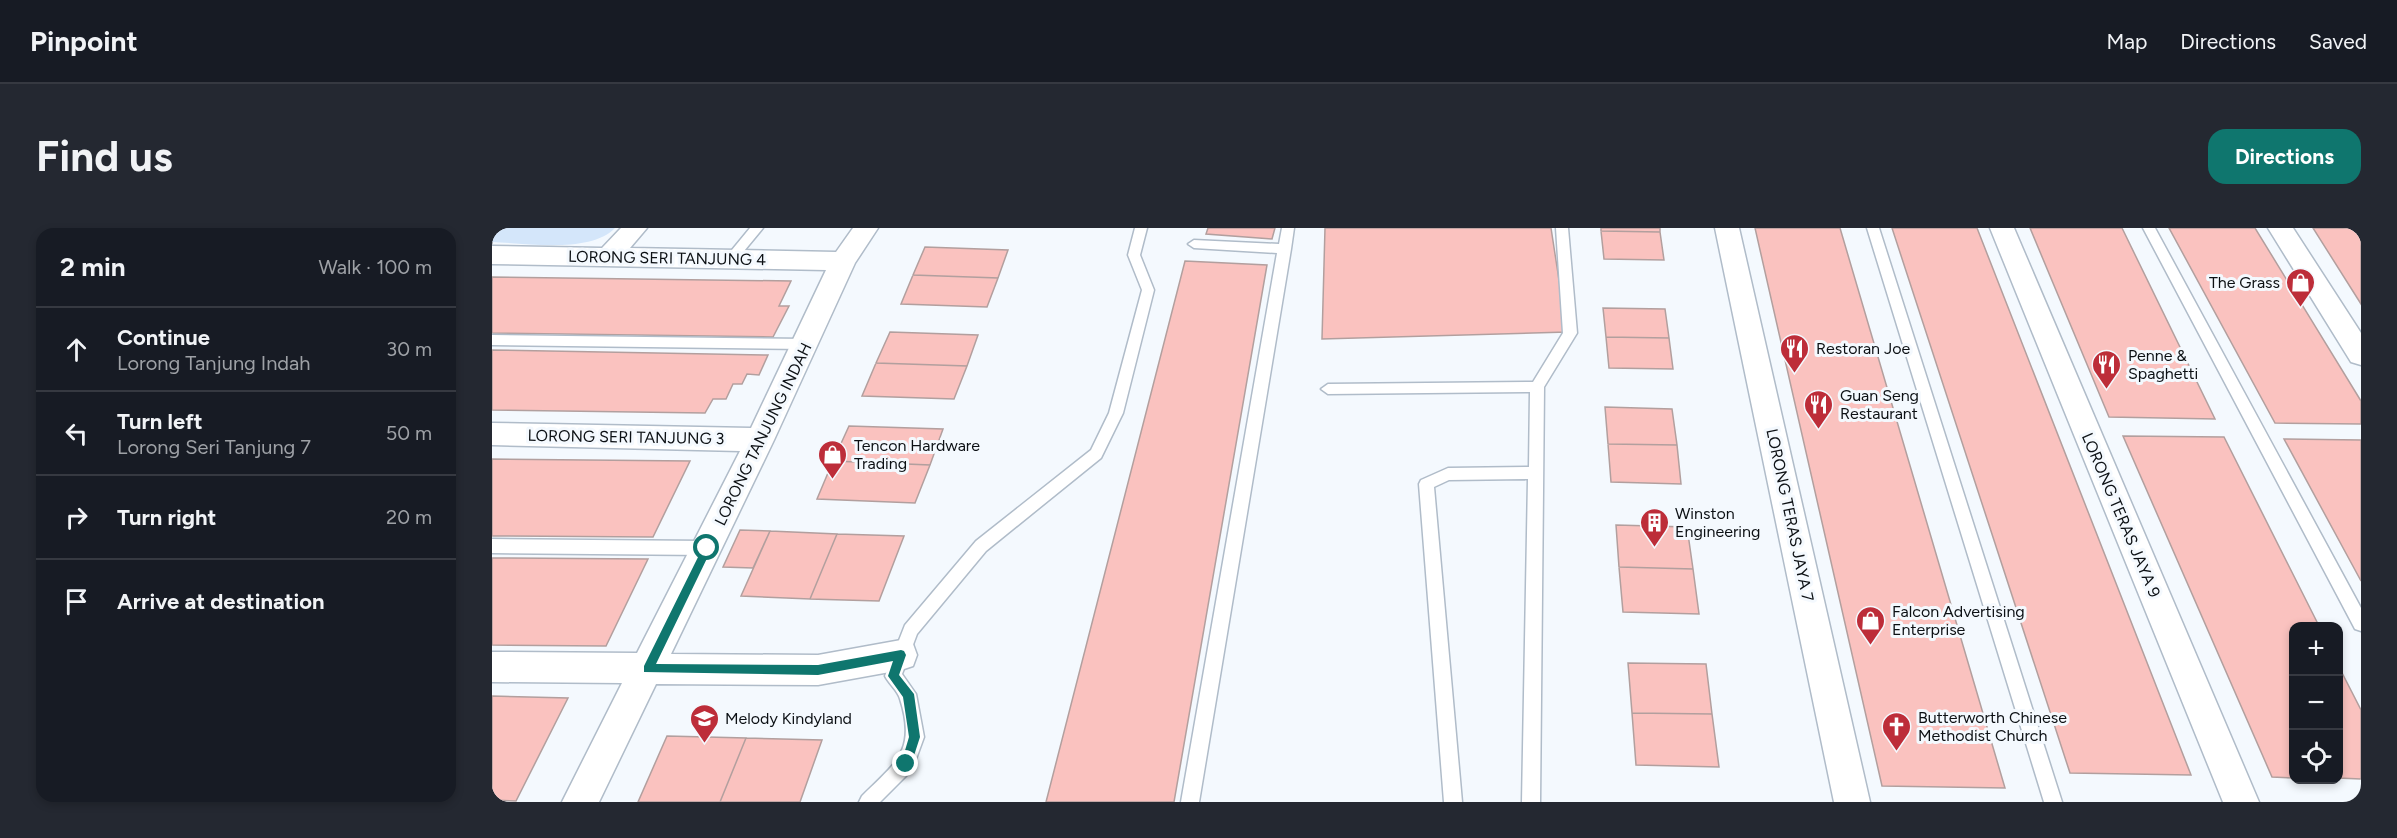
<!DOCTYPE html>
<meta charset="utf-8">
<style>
body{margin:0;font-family:Figtree,sans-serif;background:#242831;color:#f1f3f6}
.controls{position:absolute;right:18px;bottom:18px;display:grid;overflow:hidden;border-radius:12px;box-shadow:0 3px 9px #0003}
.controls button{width:54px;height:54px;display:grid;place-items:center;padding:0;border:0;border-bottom:2px solid #363941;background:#171b24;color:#f1f3f6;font:30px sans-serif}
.stop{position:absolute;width:18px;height:18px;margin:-14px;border:4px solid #0f766e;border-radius:50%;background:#fff}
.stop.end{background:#0f766e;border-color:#fff;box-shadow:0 2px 6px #0008}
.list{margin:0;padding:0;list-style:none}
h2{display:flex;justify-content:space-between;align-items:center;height:78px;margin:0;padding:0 24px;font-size:26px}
h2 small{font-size:20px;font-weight:400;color:#9ea1a6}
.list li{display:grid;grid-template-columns:39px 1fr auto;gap:18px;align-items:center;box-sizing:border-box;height:84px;padding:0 24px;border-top:2px solid #363941}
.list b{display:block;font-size:22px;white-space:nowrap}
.list p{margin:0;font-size:20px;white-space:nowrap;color:#9ea1a6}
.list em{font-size:20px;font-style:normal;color:#9ea1a6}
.icon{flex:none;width:33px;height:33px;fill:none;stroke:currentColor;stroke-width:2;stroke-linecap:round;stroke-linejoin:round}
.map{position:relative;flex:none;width:1869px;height:574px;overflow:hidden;border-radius:18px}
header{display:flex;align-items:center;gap:36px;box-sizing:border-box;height:84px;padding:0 30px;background:#171b24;border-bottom:2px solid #363941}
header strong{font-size:28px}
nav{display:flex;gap:33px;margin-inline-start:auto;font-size:21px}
.intro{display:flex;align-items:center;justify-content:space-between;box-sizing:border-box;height:144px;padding:0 36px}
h1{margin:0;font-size:42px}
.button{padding:15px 27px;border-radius:18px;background:#0f766e;color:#fff;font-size:21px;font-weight:700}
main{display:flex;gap:36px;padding:0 36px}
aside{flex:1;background:#171b24;border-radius:18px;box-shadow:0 3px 9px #0003}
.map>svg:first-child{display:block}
.green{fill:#d4e6fa}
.building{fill:#fac2bf;stroke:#b29f9e;stroke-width:1.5}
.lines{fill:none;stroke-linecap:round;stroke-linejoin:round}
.lane-casing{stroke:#b0bcc9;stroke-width:3}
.street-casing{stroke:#b0bcc9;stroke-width:3}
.lane{fill:#fff;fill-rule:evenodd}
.street{fill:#fff;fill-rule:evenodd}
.route{fill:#0f766e}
.labels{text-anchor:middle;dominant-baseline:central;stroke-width:6;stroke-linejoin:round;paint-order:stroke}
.street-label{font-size:16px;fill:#0c1014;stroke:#f4f9fe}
.poi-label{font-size:16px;fill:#0c1014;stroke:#f4f9fe;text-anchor:start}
</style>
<header>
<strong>Pinpoint</strong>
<nav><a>Map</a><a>Directions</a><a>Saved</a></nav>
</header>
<div class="intro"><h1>Find us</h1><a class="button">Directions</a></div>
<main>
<aside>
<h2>2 min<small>Walk · 100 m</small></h2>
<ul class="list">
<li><svg class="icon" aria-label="ahead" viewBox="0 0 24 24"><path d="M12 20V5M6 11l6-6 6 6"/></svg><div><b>Continue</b><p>Lorong Tanjung Indah</p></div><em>30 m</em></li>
<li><svg class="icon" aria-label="left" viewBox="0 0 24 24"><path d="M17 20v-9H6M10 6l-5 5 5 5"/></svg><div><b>Turn left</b><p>Lorong Seri Tanjung 7</p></div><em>50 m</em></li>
<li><svg class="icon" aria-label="right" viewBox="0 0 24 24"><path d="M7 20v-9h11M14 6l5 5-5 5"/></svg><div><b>Turn right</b></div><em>20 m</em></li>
<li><svg class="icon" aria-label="arrive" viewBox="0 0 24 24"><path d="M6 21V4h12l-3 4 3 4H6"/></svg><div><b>Arrive at destination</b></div></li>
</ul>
</aside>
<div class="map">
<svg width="1869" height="574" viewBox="0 0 1869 574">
<rect width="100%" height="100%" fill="#f4f9fe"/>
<path class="green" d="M0,0H123C98,26 34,15 0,14Z"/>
<path class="building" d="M716,0H783L780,11L714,6Z
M833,0H1059L1075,104L830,111Z
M1109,0H1168V4L1109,3Z
M1263,0H1348L1513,560L1390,558Z
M1400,0H1485L1699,547L1578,545Z
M1538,0H1630L1723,191L1617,189Z
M1677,0H1763L1869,173V196L1783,195Z
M1821,0H1869V76Z
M1109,3L1168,4L1172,32L1112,31Z
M433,19L516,22L506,50L421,47Z
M693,33L775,37L682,574H554Z
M421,47L506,50L495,79L409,76Z
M0,49L299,53L287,78H297L281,109L0,105Z
M1111,80L1173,81L1177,110L1114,109Z
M398,104L486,107L475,138L384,135Z
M1114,109L1177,110L1181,141L1117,140Z
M0,122L276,127L267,147L255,146L250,156H241L234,171H221L213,185L0,182Z
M384,135L475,138L462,171L370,168Z
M1113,179L1180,181L1185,217L1116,216Z
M357,198L451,201L438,237L341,233Z
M1631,208L1732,209L1827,398H1802V550L1780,549Z
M1792,211L1869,212V353Z
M1116,216L1185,217L1189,256L1119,254Z
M0,231L198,233L161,309L0,308Z
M341,233L438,237L423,275L325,271Z
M1124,297L1195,299L1201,341L1127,339Z
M248,302L278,303L261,340L231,339Z
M278,303L345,306L318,371L249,368Z
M345,306L412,308L387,373L318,371Z
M0,330L156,331L114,418L0,417Z
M1127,339L1201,341L1207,386L1131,384Z
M1136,435L1214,436L1220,486L1140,485Z
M1846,437L1869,482V551L1846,550Z
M0,468L76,470L24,573L0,572Z
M1140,485L1220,486L1227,539L1144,537Z
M175,508L254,510L228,574H146Z
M254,510L330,512L308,574H228Z"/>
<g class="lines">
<defs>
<path id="lane" d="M258,0H271L243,34H235L233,31L235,28Z
M643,0H655L648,27L662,62L631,185L609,230L494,323L425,406L410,446L424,466L432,509L420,542L388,574H367L370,568C403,535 425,523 408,471C406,463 397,456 393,448L413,397L484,313L599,222L617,185L650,62L636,27Z
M790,0H802L799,21L707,574H689L785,25L702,20L696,16L702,12L787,16Z
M1064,0H1076L1085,105L1052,159L1048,574H1030L1036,251L957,252L942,259L970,574H952L927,256L929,252L956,240L1037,239L1038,164L836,166L829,161L836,156L1041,154L1071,105Z
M1375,0H1387L1570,574H1552Z
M1651,0H1663L1869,380V403L1863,401Z
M0,107L314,111L321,116L314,121L0,117Z
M0,311L215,313L220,315L223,320L220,325L215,327L0,325Z"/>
<path id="street" d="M129,0H155L138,20L344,24L361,0H386L363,35L282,212L179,426L326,427L409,412L421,416L425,427L421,438L409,442L326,457L164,456L107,574H70L130,455L0,454V424L145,425L248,223L0,217V195L259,200L334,42L0,36V18L110,20Z
M1223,0H1247L1378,574H1342Z
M1498,0H1522L1767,574H1731Z
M1776,0H1801L1869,105V137L1859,134Z"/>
</defs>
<use href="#lane" class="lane-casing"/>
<use href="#street" class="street-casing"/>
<use href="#lane" class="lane"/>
<use href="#street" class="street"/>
</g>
<path class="route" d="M215,315L220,320L164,436L326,437L409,422L412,423L414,427L407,447L422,466L428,509L418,540H410L409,536L417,509L411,469L396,448L401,433L326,447L152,444V438L212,317Z"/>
<defs>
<symbol id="shop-pin" viewBox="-11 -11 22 30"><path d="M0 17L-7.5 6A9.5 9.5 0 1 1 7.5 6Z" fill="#bd2d39" stroke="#f4f9fe"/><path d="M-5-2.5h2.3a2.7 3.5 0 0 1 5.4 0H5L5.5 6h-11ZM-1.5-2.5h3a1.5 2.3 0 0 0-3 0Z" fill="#fff"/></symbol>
<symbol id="restaurant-pin" viewBox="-11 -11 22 30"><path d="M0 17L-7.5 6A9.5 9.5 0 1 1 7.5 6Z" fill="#bd2d39" stroke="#f4f9fe"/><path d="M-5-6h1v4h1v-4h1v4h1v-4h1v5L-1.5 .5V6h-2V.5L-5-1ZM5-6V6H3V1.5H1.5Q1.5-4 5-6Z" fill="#fff"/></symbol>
<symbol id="building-pin" viewBox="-11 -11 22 30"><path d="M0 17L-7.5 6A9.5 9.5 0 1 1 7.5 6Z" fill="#bd2d39" stroke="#f4f9fe"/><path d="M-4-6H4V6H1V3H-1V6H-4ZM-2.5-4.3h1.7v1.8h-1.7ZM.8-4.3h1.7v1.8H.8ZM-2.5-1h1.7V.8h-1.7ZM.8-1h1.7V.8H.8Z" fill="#fff"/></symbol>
<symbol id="school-pin" viewBox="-11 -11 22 30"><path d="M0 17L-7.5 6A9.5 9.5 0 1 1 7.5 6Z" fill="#bd2d39" stroke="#f4f9fe"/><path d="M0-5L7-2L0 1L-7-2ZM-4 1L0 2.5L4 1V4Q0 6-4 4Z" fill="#fff"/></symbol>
<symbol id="church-pin" viewBox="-11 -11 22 30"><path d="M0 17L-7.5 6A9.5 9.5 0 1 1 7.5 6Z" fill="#bd2d39" stroke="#f4f9fe"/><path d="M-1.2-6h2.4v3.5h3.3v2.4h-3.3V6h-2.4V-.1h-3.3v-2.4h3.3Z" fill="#fff"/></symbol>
</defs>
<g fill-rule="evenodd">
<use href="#shop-pin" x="1792" y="38" width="33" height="45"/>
<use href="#restaurant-pin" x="1286" y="104" width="33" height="45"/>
<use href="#restaurant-pin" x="1598" y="120" width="33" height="45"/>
<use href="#restaurant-pin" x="1310" y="160" width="33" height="45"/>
<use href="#shop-pin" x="324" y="210" width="33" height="45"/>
<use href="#building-pin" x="1146" y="278" width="33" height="45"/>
<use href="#shop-pin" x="1362" y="376" width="33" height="45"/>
<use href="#school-pin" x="196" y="474" width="33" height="45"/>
<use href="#church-pin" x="1388" y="482" width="33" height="45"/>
</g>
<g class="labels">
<g class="street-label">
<text transform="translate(175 30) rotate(1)">LORONG SERI TANJUNG 4</text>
<text transform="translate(271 206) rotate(-64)">LORONG TANJUNG INDAH</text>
<text transform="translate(134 209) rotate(1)">LORONG SERI TANJUNG 3</text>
<text transform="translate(1298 287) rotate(78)">LORONG TERAS JAYA 7</text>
<text transform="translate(1629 287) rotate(67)">LORONG TERAS JAYA 9</text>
</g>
<g class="poi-label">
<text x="1788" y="54" text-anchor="end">The Grass</text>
<text x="1324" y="120">Restoran Joe</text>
<text x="1636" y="127">Penne &amp;<tspan x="1636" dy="18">Spaghetti</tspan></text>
<text x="1348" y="167">Guan Seng<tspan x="1348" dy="18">Restaurant</tspan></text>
<text x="362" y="217">Tencon Hardware<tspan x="362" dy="18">Trading</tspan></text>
<text x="1183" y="285">Winston<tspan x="1183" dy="18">Engineering</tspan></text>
<text x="1400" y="383">Falcon Advertising<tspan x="1400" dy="18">Enterprise</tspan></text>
<text x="1426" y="489">Butterworth Chinese<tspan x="1426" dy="18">Methodist Church</tspan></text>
<text x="233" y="490">Melody Kindyland</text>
</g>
</g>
</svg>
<div class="controls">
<button>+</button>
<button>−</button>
<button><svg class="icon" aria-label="locate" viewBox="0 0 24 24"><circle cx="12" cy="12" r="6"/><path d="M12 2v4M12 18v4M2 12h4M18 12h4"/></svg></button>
</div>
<div class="stop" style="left:215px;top:320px"></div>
<div class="stop end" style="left:414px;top:536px"></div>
</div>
</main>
